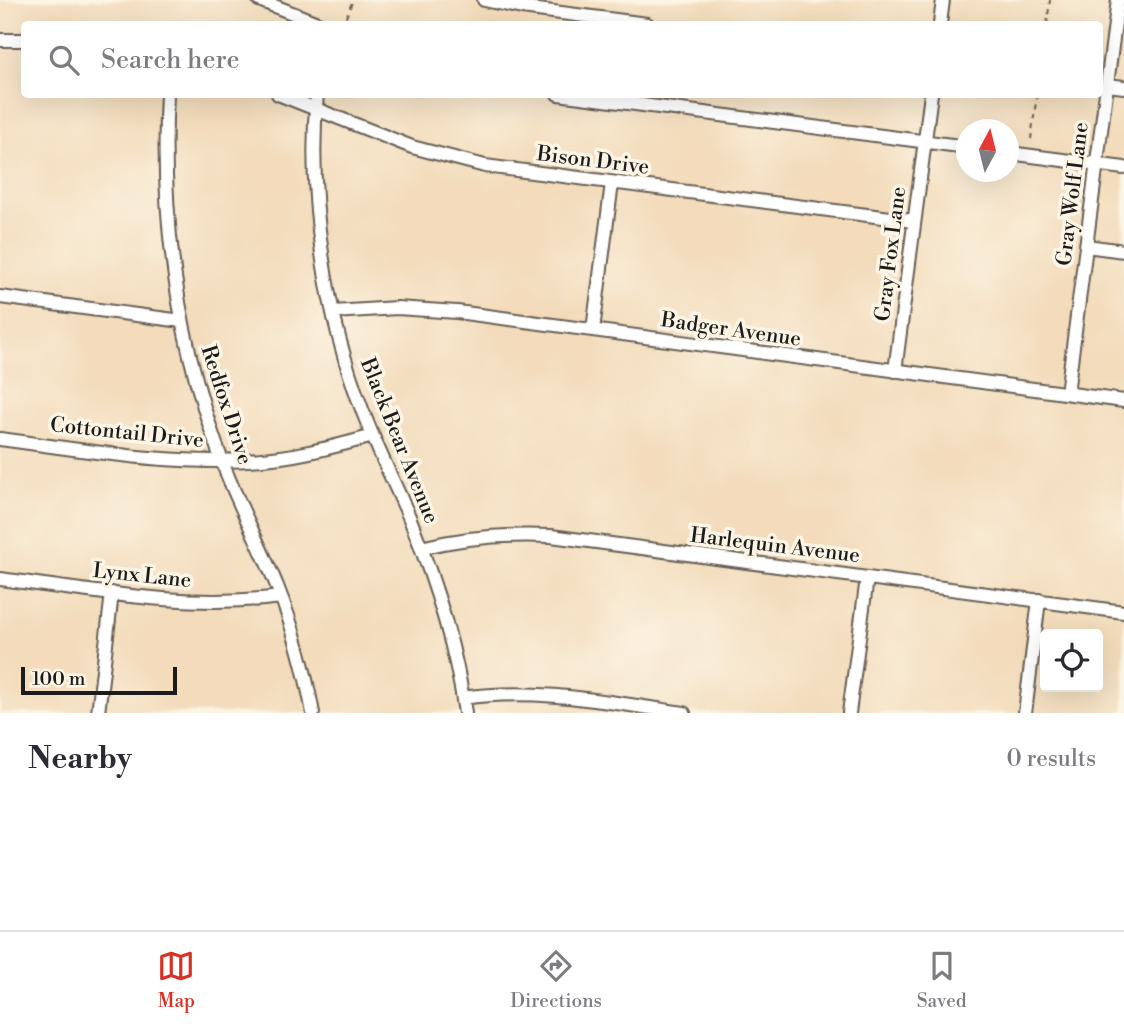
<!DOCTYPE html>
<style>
body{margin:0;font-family:"Libre Bodoni",serif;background:#f2f2f3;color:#2b2b33}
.controls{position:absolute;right:21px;bottom:21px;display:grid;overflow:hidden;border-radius:7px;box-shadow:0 7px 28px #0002}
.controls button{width:63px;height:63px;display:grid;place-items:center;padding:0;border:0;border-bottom:2px solid #e1e1e2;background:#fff;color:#2b2b33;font:35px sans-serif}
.compass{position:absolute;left:956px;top:119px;width:63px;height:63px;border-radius:50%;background:#fff;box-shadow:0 7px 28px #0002;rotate:7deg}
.scale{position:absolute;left:21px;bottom:18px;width:156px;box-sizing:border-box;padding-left:7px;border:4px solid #1c1c1c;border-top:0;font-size:19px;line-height:24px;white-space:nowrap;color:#1c1c1c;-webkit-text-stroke:5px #fcf5e5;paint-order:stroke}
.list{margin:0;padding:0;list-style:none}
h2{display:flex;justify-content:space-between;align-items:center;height:91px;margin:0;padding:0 28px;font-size:30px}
h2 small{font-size:23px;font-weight:400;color:#7c7c81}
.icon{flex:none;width:38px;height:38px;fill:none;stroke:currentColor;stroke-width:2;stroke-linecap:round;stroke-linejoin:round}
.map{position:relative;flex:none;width:1124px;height:713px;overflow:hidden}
.search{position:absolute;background:#fff;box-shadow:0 7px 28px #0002;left:21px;right:21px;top:21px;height:77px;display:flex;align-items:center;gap:18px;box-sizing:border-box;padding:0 24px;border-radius:7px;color:#7c7c81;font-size:26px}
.sheet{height:217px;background:#fff}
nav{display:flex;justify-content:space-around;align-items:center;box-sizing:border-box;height:98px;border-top:2px solid #e1e1e2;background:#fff;font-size:19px;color:#7c7c81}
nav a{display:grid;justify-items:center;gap:4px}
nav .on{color:#d93025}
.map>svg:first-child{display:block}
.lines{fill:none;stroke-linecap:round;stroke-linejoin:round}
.minor-casing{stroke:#675f54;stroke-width:16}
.path{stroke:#675f54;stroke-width:2;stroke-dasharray:5 5;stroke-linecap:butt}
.minor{stroke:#fff;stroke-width:12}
.labels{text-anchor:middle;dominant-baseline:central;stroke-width:7;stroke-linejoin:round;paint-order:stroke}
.street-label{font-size:21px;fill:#1c1c1c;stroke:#fcf5e5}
</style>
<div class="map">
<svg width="1124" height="713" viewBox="0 0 1124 713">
<rect width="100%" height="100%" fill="#fcf5e5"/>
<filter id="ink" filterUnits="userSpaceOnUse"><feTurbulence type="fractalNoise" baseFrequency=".0143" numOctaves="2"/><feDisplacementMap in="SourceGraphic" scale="14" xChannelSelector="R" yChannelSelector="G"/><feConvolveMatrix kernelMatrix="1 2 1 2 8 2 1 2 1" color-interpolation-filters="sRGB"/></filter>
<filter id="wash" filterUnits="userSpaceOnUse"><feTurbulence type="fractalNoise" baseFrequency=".00686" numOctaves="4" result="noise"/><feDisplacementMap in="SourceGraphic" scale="28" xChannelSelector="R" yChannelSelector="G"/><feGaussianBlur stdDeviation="1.57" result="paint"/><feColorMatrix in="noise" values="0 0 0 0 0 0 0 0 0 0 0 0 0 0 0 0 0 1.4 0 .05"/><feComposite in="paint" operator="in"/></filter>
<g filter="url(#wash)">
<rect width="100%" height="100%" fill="#f3dbbb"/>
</g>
<g filter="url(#ink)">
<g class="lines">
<defs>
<path id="minor" d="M259,0L320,24
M484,0L522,8L647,24
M940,24L943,0
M0,40H24
M1107,85L1124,87
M167,94C160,221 179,346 223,464C239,506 260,545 277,586C293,626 305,670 313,713
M278,94L412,147L485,166L914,221
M317,94C307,198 326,316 363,412C377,449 395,484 410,519C435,581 456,647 465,713
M558,94L967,147
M1009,153L1124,168
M1086,246L1124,251
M0,297L182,321
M333,312L397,308L457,312L1124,401
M593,330L612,183
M895,371L931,94
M1067,393L1118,0
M0,439C90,451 182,468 273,458C308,454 340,445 373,436
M421,548C464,537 507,534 551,536L1124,612
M0,579C93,591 187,609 281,597
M463,698C537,687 611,703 684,713
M98,713L112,593
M849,713L867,578
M1025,713L1039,600"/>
</defs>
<use href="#minor" class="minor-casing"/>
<path class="path" d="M346,17L353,0
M1047,24L1050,0
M1031,139L1037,94"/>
<use href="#minor" class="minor"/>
</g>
</g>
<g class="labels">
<g class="street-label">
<text transform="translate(593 161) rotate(7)">Bison Drive</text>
<text transform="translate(1073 194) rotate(-83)">Gray Wolf Lane</text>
<text transform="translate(891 254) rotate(-83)">Gray Fox Lane</text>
<text transform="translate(731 330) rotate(8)">Badger Avenue</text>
<text transform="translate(226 405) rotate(72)">Redfox Drive</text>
<text transform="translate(127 433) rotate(6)">Cottontail Drive</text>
<text transform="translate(399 441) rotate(68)">Black Bear Avenue</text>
<text transform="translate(775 546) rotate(7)">Harlequin Avenue</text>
<text transform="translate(142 576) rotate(6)">Lynx Lane</text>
</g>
</g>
</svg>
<div class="controls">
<button><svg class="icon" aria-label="locate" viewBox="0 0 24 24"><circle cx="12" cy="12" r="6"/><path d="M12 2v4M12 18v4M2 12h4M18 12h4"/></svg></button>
</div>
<svg class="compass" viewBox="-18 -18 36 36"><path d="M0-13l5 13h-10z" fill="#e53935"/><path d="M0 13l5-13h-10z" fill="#7c7c81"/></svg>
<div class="scale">100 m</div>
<div class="search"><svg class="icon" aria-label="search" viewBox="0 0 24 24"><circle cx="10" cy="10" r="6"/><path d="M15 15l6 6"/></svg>Search here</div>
</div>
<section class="sheet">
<h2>Nearby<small>0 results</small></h2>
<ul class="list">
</ul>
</section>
<nav>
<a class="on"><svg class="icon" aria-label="map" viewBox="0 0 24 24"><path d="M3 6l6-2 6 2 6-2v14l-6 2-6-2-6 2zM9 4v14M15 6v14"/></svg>Map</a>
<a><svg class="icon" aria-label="directions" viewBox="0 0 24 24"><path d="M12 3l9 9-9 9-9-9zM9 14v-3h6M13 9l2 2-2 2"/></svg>Directions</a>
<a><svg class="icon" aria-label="saved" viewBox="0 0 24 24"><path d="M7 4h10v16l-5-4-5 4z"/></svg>Saved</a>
</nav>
